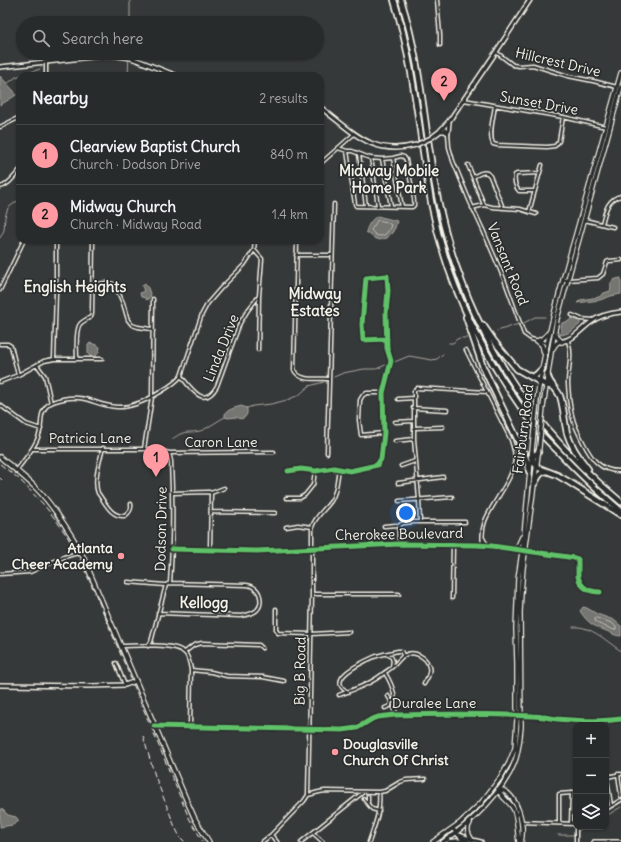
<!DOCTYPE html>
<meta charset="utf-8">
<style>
body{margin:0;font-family:Delius,sans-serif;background:#343737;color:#f1f3f6}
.controls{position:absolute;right:12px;bottom:12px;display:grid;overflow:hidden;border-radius:8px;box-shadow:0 1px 3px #0004}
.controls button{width:36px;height:36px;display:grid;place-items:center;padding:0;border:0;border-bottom:1px solid #444747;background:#282b2b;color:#f1f3f6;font:20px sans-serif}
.you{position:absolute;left:406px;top:513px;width:14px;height:14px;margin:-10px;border:3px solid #fff;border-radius:50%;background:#1a73e8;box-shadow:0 0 0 6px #1a73e833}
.badge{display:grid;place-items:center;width:26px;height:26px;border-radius:50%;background:#ff9aa2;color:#111;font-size:13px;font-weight:700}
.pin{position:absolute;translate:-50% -33px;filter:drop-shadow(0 1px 2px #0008)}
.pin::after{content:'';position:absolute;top:21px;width:14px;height:12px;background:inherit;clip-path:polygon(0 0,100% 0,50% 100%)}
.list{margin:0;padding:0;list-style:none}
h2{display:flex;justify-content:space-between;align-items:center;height:52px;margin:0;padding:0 16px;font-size:17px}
h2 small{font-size:13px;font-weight:400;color:#a5a7a9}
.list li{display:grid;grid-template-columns:26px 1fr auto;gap:12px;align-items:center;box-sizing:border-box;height:60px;padding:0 16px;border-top:1px solid #444747}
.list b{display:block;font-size:15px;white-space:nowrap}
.list p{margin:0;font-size:13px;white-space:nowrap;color:#a5a7a9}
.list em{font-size:13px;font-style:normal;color:#a5a7a9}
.icon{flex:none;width:22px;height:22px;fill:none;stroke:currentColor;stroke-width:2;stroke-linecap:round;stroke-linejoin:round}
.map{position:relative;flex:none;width:621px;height:842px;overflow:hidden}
.search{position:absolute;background:#282b2b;box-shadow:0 1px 3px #0004;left:16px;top:16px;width:308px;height:44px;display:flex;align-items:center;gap:10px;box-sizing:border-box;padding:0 14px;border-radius:22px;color:#a5a7a9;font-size:15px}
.panel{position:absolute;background:#282b2b;box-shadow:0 1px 3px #0004;left:16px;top:72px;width:308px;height:172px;border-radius:12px}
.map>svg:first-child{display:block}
.water{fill:#757572;stroke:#a8a7a1}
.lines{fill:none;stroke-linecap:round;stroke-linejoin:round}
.shore{stroke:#c1bfb9;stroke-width:1}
.stream{stroke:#a8a7a1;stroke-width:1}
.street-casing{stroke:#f4f1e8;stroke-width:5}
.secondary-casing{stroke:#f4f1e8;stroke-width:6}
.primary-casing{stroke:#f4f1e8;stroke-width:6}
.highway-casing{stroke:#f4f1e8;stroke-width:8}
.street{stroke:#2a2d2e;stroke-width:2}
.secondary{stroke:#2a2d2e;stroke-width:3}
.primary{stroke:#2a2d2e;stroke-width:3.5}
.highway{stroke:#2a2d2e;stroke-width:4.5}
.rail{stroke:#f4f1e8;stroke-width:1;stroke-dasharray:6 3;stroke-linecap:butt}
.secondary-bridge-casing{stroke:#f4f1e8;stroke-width:6;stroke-linecap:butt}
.primary-bridge-casing{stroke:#f4f1e8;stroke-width:6;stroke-linecap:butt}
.secondary-bridge{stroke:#2a2d2e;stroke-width:3}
.primary-bridge{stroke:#2a2d2e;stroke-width:3.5}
.cycleway-casing{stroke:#2a2d2e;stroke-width:8}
.cycleway{stroke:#61c268;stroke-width:5}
.poi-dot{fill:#ff9aa2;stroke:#2a2d2e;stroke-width:1.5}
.labels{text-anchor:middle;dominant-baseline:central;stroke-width:3.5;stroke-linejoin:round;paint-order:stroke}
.street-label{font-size:14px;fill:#f4f1e8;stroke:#2a2d2e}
.poi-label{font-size:14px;font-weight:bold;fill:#f4f1e8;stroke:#2a2d2e;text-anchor:end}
.neighbourhood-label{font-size:15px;font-weight:bold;fill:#f4f1e8;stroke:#2a2d2e}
</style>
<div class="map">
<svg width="621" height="842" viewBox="0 0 621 842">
<rect width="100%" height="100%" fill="#363939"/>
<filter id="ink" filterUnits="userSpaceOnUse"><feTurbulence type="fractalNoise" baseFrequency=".025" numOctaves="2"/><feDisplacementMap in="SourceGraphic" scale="8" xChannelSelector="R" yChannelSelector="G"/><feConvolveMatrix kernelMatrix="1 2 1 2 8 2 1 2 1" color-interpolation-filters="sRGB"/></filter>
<g filter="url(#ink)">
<path class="water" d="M0,76L14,91L16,95C15,96 2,104 0,105Z
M377,216L397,221L395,228L392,233L387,238L383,239L380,240L374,238L366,232C367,226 372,219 377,216Z
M621,278V294L611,296L600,300L577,303L580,300L599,297L604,293L610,291L611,288C609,281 614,279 621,278Z
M145,284L148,288L151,296L148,299L146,300V298L141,297L140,293L144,291L142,286Z
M572,318L580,321V324C575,329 567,335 560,335L562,323L569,321Z
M90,343L97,345L100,347L99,352L95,357L90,356L88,354V345Z
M241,406L247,408V414L245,417L241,419L237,417L228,418L225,417V414C228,409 235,408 241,406Z
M583,607L587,608L597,614L614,620L621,626V636C616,636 613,634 609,632C594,626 589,625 580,611Z
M1,809H2L8,815L16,817L19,821L13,825L0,827V816Z"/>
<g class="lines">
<path class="shore" d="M378,220L387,222L391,225C389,231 384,239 376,235C374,234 373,232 371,230L375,224Z
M597,618L612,623L616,627V629L614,630L599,624L595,621V619Z"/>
<path class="stream" d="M130,23V0
M47,61L55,53
M128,76L129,53
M7,84L16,77L40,69L45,63
M0,238L4,230L5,217L8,208L20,199
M522,324L535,317H545
M497,331L519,324
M462,338H467
M449,343H453L457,339L460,338
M392,363L409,356L432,360L437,359L443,354
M334,377L343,373L364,369H376L388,364
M247,408L253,406L271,404L287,400L299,395L309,386L324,382
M172,439C176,437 179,434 183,433C189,431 196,433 203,430C211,426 217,421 225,417
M573,627C591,625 607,642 621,651
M606,816L621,807
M558,835H573L584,827"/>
<defs>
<path id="street" d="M437,0L440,35V45
M496,52L513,65L519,66L533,65L568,76L593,81L617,87
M46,62V76
M464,100L563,117L606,127
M495,105C494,116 488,134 493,144L497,145L547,147L555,146L559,141L563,117
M0,127L20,117
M444,128L448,133L449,147L453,161L470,202L483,230L504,279L524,334L531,339L547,343
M338,148L347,151
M347,151H352L370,158L382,159L393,158L401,156L404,157L406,160C407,166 416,202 414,205C414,206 412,207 412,207L356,206L355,204Z
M359,154L366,206
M371,158L378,206
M393,158L402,207
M382,159L391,206
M320,164L354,134
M468,165L473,177
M0,187C8,186 14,176 20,170
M535,191H519C515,187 514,180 515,175L517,174L540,173
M484,205L473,177C479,174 486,169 490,176L503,208
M472,208L484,205L492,207L520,209L536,214
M529,212L542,165
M585,220L613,227
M602,224C605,212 607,199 621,196
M297,240L294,370C300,382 317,378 328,379
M254,250L262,259L259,296L258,350
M296,255H332
M563,280H568L598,278L603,274L607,262L609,261L621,260
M92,284L108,283L113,284L116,287L123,303L128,320L132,325L138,327L151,329L153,331
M0,290L24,240
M572,315L581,319L593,320
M568,341C573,354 568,369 568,383C568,388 569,393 569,398C570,405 571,413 573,419C575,427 579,434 583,442C591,458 600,472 621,471
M0,344H8L11,346L18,375
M466,350L511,440C513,446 515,452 515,459C513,480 493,501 485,521C482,529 482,537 483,545
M54,359L56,292V240
M77,359C77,351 75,330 80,324C83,321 87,319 91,317L92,314L93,240
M37,365L45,376L51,403
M181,376C192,390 204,409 217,386L240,323L248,310L259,296
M0,382L18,375L44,361L54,359H102
M383,393H367L363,395L360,400L359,420L361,435L384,433
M398,399L414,398
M0,405L26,424L41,429
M413,408L447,410
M395,422L414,421
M414,428L443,427
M395,441L414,439
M103,448C100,460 93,481 98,493C106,504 111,517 125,516C129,513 132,510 131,504
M32,449H144L159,450L169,453L274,452
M144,449L152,397L153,299
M327,453L334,204
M401,466L415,461
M16,471C24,460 35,448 39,435C43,424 38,412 49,404C53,401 59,400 63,399C87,394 96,406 117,407C131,408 145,401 157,394C165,389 175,384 181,376L202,314L208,303L221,288L244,265L254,250L255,240
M288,471L301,469L316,471L334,468L350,471L377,465L381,459L384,433L383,393L391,361L387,348L386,313L388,291L387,276L366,278L362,324L363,340L387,339
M398,483L443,477
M172,493L209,492L211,493L224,488
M286,498H300L305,495L313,485L315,471
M399,501L452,497
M211,512L275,513
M420,522L419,499L414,439V391L417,388L487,392
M384,526L396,525L400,526
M286,527L298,525L312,527
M483,538L485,542L489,545
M399,544V527L401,524L404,523L415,522H465
M172,549L257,551L399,544L477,545L492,546L575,558L578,559C578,565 578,570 578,576C580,587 589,592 600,592
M210,550L211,493
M0,574L30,572L64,557L81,552
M128,582L165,585
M312,594H399
M452,598L453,545
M276,609V630L278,633L311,634L349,632
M158,613L241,616C247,615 253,614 257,610C263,604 261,591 253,587C252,586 248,585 247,585L170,583
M121,646C136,646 175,642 185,653C189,657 190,664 191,670L190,727
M148,646L151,642L166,585L170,583C173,542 173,503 171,461L169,453
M185,652L194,645L202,643L259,645L262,648
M386,654C392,656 394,659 392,666
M116,663L125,685
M191,670L211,672L227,676L263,677L284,681
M385,673C394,687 396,698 395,715
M348,692C324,679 363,662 374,657C382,654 390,653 398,651H401L403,655
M339,695C355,689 371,684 384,673C389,670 394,666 398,661C400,659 402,656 405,655C414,650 427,657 429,667C431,673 427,679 424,684
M388,696L391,701H395
M385,708L390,706L391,701
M394,715V704
M618,774L621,796
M607,777L621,774
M607,778L611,806
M308,795L312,594V527C316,515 324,511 331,501C337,492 337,479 339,469
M368,796V802
M364,799L372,809L379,811
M606,809L621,800
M521,822L576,824
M559,823V794L572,793L576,792
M571,824L572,793
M313,833L323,842
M271,835L277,842
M262,842L271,835L304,801L308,795L319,792L325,791L379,792L385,791L400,782L406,780L425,779
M301,842L362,793
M369,842C375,824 381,811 379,792
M576,842V824"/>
<path id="secondary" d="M0,67L110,55L131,58L142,62L177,76
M320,107C352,131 372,157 416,145
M441,131H445L448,133L449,122
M431,138L439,132L449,121L496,52L530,0
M560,342C574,340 580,330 591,322C599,316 611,313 621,312
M0,685L92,686L125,685L136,681
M154,726L342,730L357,728L372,719L378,717L395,715C441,714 487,714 533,716C541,716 549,718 557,719C578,721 600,722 621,719
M453,829L462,839L468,842
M459,835L472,840L481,842
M594,842H621"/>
<path id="primary" d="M556,334L557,337L562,342
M537,341C543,339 545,337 549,332
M537,341L542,345L544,353
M552,350L555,345L558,342
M537,400C545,343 560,289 576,234C591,180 606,126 621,73
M543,407L551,353L557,319L621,87
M0,457C12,467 25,477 36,488C54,506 68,529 81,552L186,799L195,819L209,842
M511,549L518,546L522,537
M498,789C499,791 500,793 501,794C505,800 511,803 514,810C518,820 517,831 519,842
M499,789C518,793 525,825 521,842
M470,823C466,829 468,834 472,840
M433,842L460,823L481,803L501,777L509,763L515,748L517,720V664L516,628L518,579L523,545L533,440
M443,842C471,823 506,790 516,758C519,748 520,737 521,727L520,612L521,593L523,568L539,447
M449,842L457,841L468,842"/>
<path id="highway" d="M394,0C415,67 419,138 432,207C448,288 487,364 537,429C543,437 551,444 558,451C578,473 599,492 621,511
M401,0C415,44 421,88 427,133C430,152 432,171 436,190C452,276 490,360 546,428C569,455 594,480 621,502
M466,317L483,367L523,451L528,464L529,471
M483,325L494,341L517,369L524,373L544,384L553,387
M547,374C550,386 556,387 560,396C564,408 564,421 567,433C571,446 579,458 588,469
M531,377L536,375L542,369
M532,453L534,463L539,468L557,475L569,482L621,515
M531,457L534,456L538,452
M535,483C538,477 539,473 546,471"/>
</defs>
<use href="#street" class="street-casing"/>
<use href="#secondary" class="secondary-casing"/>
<use href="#primary" class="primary-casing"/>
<use href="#highway" class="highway-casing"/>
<use href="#street" class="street"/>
<use href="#secondary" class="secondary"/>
<use href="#primary" class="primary"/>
<use href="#highway" class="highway"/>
<path class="rail" d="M0,464L19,479L43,504L56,520L67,536L77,553L95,593L189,818L203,842
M0,478L2,480
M143,736L155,776L175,827L180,837L185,842"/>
<defs>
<path id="secondary-bridge" d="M416,145L431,138"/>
<path id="primary-bridge" d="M533,440L537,400
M539,447L543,407"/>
</defs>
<use href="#secondary-bridge" class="secondary-bridge-casing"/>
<use href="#primary-bridge" class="primary-bridge-casing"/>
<use href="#secondary-bridge" class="secondary-bridge"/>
<use href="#primary-bridge" class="primary-bridge"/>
<defs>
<path id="cycleway" d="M288,471L301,469L316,471L334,468L350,471L377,465L381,459L384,433L383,393L391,361L387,348L386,313L388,291L387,276L366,278L362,324L363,340L387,339
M172,549L257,551L399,544L477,545L492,546L575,558L578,559C578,565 578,570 578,576C580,587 589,592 600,592
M154,726L342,730L357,728L372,719L378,717L395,715C441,714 487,714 533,716C541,716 549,718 557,719C578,721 600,722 621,719"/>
</defs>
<use href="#cycleway" class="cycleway-casing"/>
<use href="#cycleway" class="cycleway"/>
</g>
</g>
<g class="poi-dot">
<circle cx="121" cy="556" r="4"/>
<circle cx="335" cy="752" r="4"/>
</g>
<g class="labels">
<g class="street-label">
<text transform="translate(558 62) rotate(13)">Hillcrest Drive</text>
<text transform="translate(539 103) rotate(10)">Sunset Drive</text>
<text transform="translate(508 264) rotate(68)">Vansant Road</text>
<text transform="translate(221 348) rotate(-68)">Linda Drive</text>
<text transform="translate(523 429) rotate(-83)">Fairburn Road</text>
<text x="90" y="438">Patricia Lane</text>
<text x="221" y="442">Caron Lane</text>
<text transform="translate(161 529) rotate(-89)">Dodson Drive</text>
<text transform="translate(399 534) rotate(-1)">Cherokee Boulevard</text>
<text transform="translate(300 671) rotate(-89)">Big B Road</text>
<text x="434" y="703">Duralee Lane</text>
</g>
<g class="poi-label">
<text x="113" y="548">Atlanta<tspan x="113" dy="16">Cheer Academy</tspan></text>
<text x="343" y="744" text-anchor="start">Douglasville<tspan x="343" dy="16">Church Of Christ</tspan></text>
</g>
<g class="neighbourhood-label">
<text x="389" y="170">Midway Mobile<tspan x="389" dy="17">Home Park</tspan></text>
<text x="75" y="286">English Heights</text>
<text x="315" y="293">Midway<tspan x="315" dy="17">Estates</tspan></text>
<text x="204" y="602">Kellogg</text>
</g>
</g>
</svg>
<div class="controls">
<button>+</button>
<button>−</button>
<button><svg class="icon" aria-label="layers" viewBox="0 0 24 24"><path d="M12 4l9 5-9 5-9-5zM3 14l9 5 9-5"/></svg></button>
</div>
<div class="you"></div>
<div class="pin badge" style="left:156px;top:477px">1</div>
<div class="pin badge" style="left:444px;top:101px">2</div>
<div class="search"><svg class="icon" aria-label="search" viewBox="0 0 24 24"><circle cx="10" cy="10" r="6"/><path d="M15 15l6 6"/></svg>Search here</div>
<section class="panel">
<h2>Nearby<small>2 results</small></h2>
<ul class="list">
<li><span class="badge">1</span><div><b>Clearview Baptist Church</b><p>Church · Dodson Drive</p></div><em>840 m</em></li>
<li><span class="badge">2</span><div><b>Midway Church</b><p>Church · Midway Road</p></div><em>1.4 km</em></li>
</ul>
</section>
</div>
